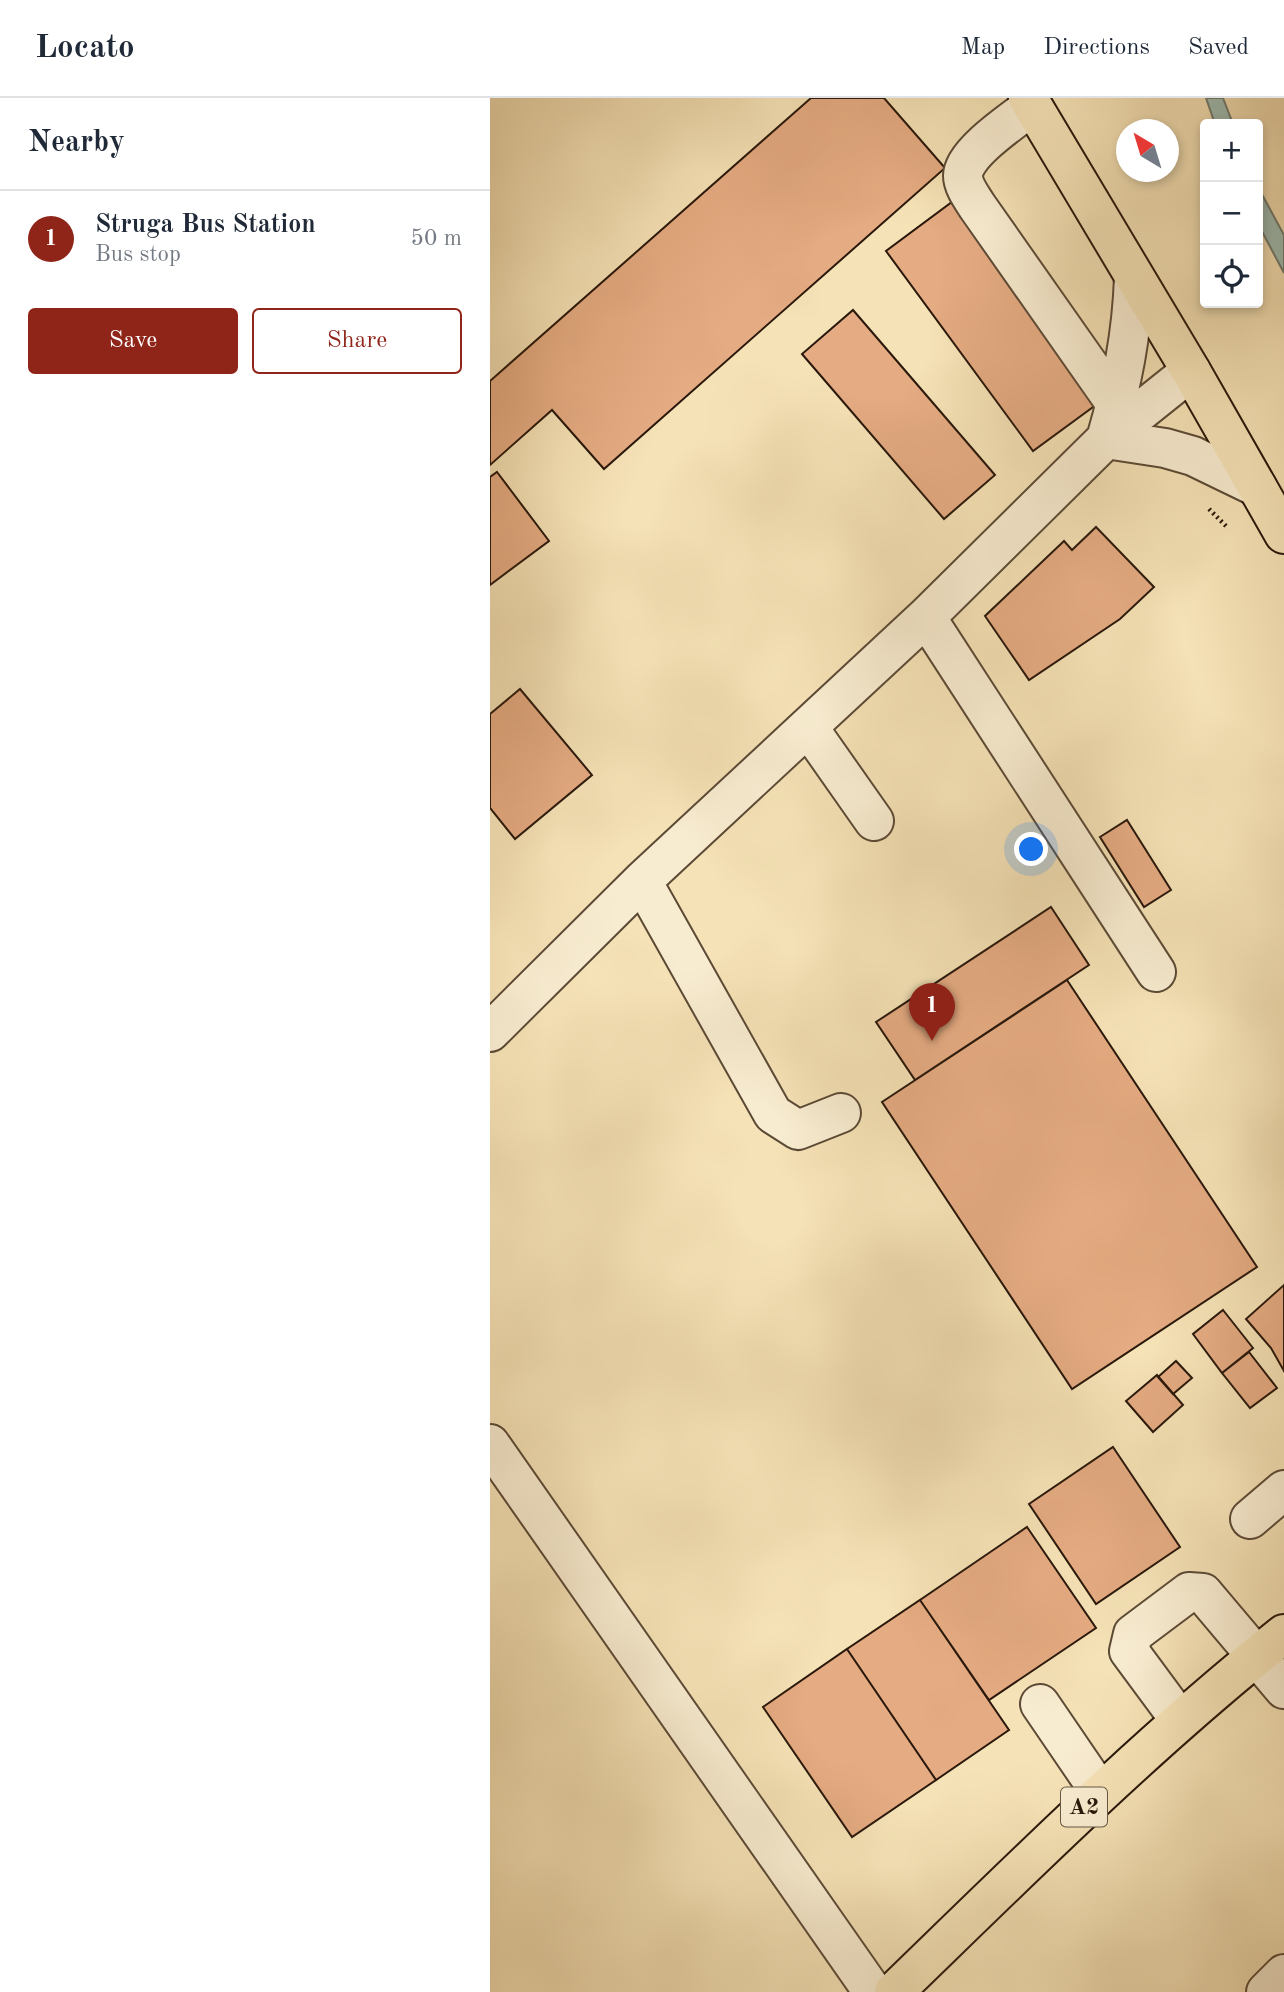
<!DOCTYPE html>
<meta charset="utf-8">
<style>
body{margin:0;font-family:"Old Standard TT",serif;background:#f2f2f3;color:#1f2937}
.controls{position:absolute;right:21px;top:21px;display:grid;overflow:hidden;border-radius:7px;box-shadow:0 4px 10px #0003}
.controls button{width:63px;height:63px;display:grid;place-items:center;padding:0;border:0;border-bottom:2px solid #e0e1e3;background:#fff;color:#1f2937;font:35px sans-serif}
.compass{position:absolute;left:626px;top:21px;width:63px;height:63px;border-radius:50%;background:#fff;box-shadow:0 4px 10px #0003;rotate:322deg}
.you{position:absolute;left:542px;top:752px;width:24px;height:24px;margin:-18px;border:5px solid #fff;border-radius:50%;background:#1a73e8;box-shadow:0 0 0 10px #1a73e833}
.badge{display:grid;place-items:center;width:46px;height:46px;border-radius:50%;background:#8f2418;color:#fff;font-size:23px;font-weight:700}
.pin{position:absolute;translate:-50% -58px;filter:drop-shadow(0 2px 4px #0008)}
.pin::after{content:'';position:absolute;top:37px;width:24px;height:21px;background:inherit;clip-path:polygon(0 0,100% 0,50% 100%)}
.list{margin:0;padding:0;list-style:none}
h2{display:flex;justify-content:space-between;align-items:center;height:91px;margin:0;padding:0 28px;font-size:30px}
h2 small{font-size:23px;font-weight:400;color:#747a83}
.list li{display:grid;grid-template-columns:46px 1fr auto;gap:21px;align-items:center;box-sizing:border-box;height:98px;padding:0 28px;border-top:2px solid #e0e1e3}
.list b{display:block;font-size:26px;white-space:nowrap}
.list p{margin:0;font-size:23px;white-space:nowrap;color:#747a83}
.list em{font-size:23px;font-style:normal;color:#747a83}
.actions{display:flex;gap:14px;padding:21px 28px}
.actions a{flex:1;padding:16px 0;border:2px solid #8f2418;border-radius:7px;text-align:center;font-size:24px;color:#8f2418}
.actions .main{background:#8f2418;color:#fff}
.icon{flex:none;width:38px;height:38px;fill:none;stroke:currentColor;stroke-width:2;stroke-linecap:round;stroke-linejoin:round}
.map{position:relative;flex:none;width:794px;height:1894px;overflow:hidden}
header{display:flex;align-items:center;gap:42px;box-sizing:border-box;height:98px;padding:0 35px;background:#fff;border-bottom:2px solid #e0e1e3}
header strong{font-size:33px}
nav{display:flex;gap:38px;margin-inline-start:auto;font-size:24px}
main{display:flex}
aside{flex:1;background:#fff}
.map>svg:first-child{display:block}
.water{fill:#9dbdb4;stroke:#6f7b70;stroke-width:2}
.building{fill:#e5ab82;stroke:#29180b;stroke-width:2}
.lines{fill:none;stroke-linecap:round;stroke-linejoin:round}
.minor-casing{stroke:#5c4a36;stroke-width:42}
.major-casing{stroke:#29180b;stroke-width:42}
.path{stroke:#29180b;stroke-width:4.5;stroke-dasharray:2 3.5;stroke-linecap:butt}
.minor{stroke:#f8ecd0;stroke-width:38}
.major{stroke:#f5e2b6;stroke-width:38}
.labels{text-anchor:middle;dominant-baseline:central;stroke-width:6;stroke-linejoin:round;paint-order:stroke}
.shield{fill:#f8ecd0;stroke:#675846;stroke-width:2}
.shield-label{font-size:23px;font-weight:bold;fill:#29180b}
</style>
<header>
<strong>Locato</strong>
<nav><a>Map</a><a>Directions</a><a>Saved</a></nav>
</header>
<main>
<aside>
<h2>Nearby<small></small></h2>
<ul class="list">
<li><span class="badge">1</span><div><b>Struga Bus Station</b><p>Bus stop</p></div><em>50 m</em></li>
</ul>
<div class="actions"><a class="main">Save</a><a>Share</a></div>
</aside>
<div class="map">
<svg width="794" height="1894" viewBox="0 0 794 1894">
<rect width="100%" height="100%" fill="#f5e2b6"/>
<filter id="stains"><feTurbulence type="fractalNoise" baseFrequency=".00286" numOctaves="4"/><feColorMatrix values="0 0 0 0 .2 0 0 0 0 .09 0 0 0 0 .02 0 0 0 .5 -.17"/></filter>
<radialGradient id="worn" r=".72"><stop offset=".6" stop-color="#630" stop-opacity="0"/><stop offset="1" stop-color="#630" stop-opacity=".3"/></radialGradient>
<path class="water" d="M716,0H733L743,26H725Z
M768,89L794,137V175L768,126Z"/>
<path class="building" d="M321,0H394L455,70L114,371L62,312L0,367V283Z
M470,98L618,298L543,353L396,153Z
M363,212L505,377L454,421L312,256Z
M7,374L59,443L0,487V379Z
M606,429L664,489L630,521L539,582L495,518L574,443L582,452Z
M30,591L102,677L25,741L0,710V616Z
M637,722L681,792L654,809L610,739Z
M561,809L599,867L425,982L386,924Z
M577,882L767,1169L582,1291L392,1004Z
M794,1187V1273L781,1250L756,1221Z
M733,1212L763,1250L732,1275L703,1236Z
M759,1254L787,1290L760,1310L732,1275Z
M686,1263L702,1280L683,1296L668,1279Z
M667,1277L693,1307L663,1334L636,1303Z
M623,1349L690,1449L606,1506L539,1406Z
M537,1429L606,1530L499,1602L430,1502Z
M430,1502L519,1632L446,1682L357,1551Z
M357,1551L446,1682L362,1739L273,1609Z"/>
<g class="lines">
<defs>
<path id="minor" d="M542,8C525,21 472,56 473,78C473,88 482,100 487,108L626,306
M644,179C642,237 632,286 616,341L675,350L703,358L767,389
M436,519L666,874
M318,629L384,723
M152,783L283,1016L308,1032L351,1015
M0,934L152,783L436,519L616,341L701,273
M0,1346L383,1894
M760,1421L794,1392
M550,1606L610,1694
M690,1622L639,1553L643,1536L699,1494L713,1495L794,1591
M776,1894L794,1876"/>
<path id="major" d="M538,0L701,273L794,436
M404,1894C531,1771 656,1646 794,1536"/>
</defs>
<use href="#minor" class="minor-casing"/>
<use href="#major" class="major-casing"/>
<path class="path" d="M719,411L738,430"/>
<use href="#minor" class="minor"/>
<use href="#major" class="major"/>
</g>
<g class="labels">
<rect class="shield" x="571" y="1689.5" width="46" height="39" rx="5"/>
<g class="shield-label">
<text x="594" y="1709">A2</text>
</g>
</g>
<rect width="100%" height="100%" filter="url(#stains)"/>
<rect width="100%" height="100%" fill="url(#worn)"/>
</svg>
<div class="controls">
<button>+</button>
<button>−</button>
<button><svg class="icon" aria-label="locate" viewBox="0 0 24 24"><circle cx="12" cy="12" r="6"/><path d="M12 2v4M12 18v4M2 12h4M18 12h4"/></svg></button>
</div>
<svg class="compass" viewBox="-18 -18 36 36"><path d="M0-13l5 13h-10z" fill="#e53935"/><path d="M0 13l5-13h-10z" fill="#747a83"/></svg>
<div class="you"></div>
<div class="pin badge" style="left:442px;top:943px">1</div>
</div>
</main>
